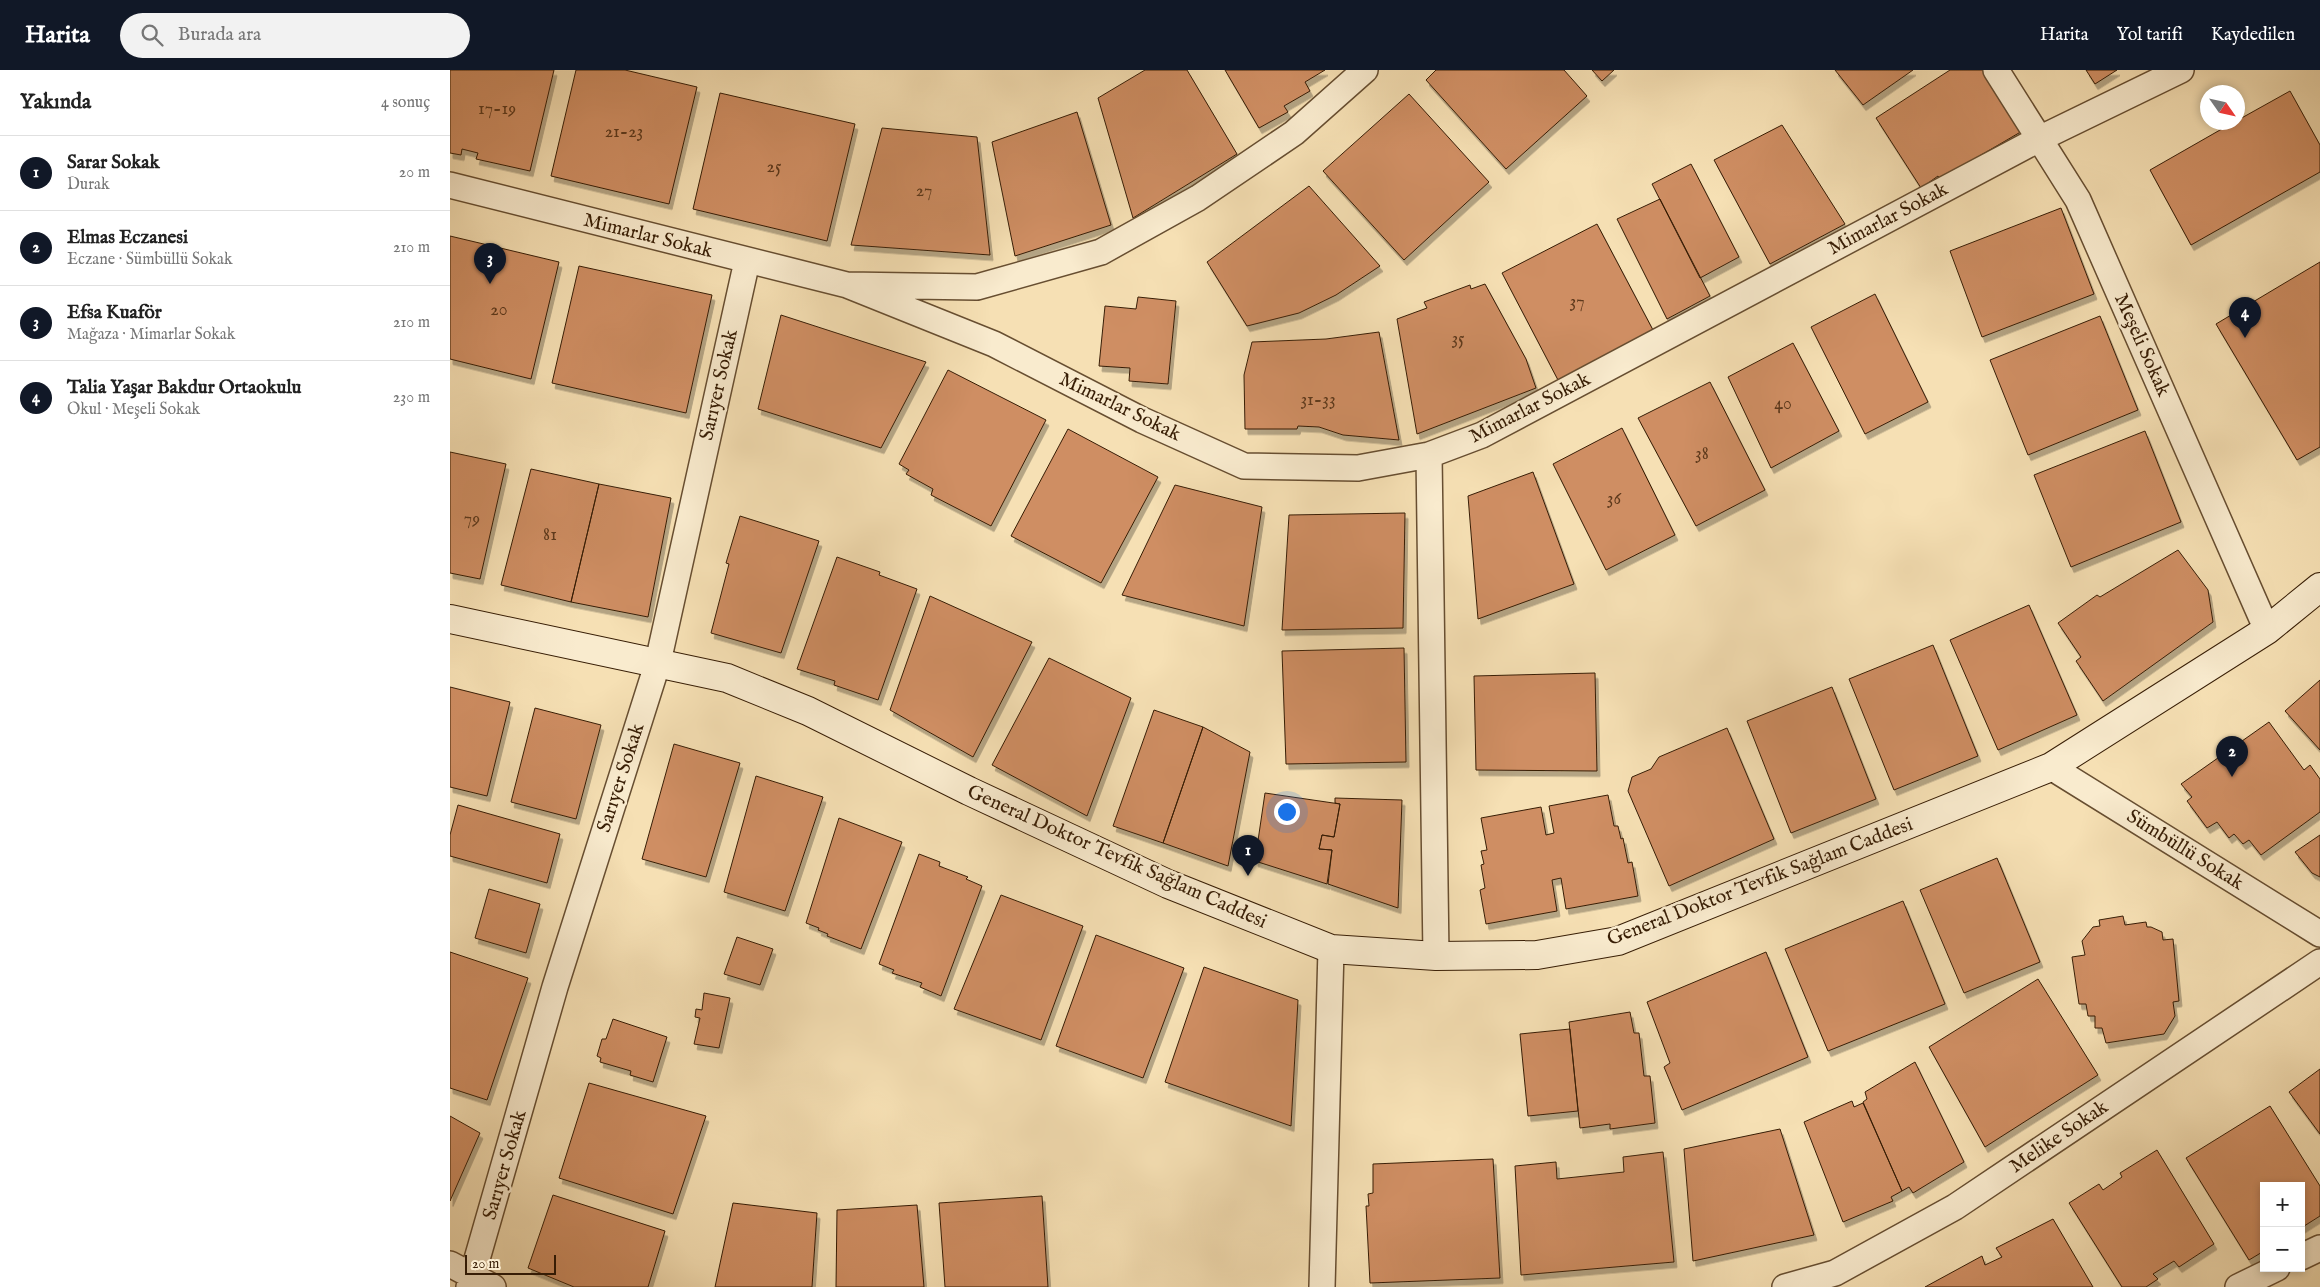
<!DOCTYPE html>
<html lang="tr">
<meta charset="utf-8">
<style>
body{margin:0;font-family:"IM FELL English",serif;background:#f2f2f2;color:#222}
.controls{position:absolute;right:15px;bottom:15px;display:grid;overflow:hidden;border-radius:0px;box-shadow:0 2px 8px #0003}
.controls button{width:45px;height:45px;display:grid;place-items:center;padding:0;border:0;border-bottom:1px solid #e0e0e0;background:#fff;color:#222;font:25px sans-serif}
.compass{position:absolute;left:1750px;top:15px;width:45px;height:45px;border-radius:50%;background:#fff;box-shadow:0 2px 8px #0003;rotate:124deg}
.scale{position:absolute;left:15px;bottom:12px;width:91px;box-sizing:border-box;padding-left:5px;border:2px solid #371d05;border-top:0;font-size:14px;line-height:18px;white-space:nowrap;color:#371d05;-webkit-text-stroke:4px #f9ebce;paint-order:stroke}
.you{position:absolute;left:836px;top:741px;width:18px;height:18px;margin:-12px;border:4px solid #fff;border-radius:50%;background:#1a73e8;box-shadow:0 0 0 8px #1a73e833}
.badge{display:grid;place-items:center;width:32px;height:32px;border-radius:50%;background:#111827;color:#fff;font-size:16px;font-weight:700}
.pin{position:absolute;translate:-50% -41px;filter:drop-shadow(0 1px 2px #0008)}
.pin::after{content:'';position:absolute;top:26px;width:18px;height:15px;background:inherit;clip-path:polygon(0 0,100% 0,50% 100%)}
.list{margin:0;padding:0;list-style:none}
h2{display:flex;justify-content:space-between;align-items:center;height:65px;margin:0;padding:0 20px;font-size:21px}
h2 small{font-size:16px;font-weight:400;color:#767676}
.list li{display:grid;grid-template-columns:32px 1fr auto;gap:15px;align-items:center;box-sizing:border-box;height:75px;padding:0 20px;border-top:1px solid #e0e0e0}
.list b{display:block;font-size:19px;white-space:nowrap}
.list p{margin:0;font-size:16px;white-space:nowrap;color:#767676}
.list em{font-size:16px;font-style:normal;color:#767676}
.icon{flex:none;width:28px;height:28px;fill:none;stroke:currentColor;stroke-width:2;stroke-linecap:round;stroke-linejoin:round}
.map{position:relative;flex:none;width:1870px;height:1217px;overflow:hidden}
header{display:flex;align-items:center;gap:30px;box-sizing:border-box;height:70px;padding:0 25px;background:#111827;color:#fff}
header strong{font-size:24px}
nav{display:flex;gap:28px;margin-inline-start:auto;font-size:18px}
.search{width:350px;height:45px;background:#f2f2f2;display:flex;align-items:center;gap:12px;box-sizing:border-box;padding:0 18px;border-radius:28px;color:#767676;font-size:19px}
main{display:flex}
aside{flex:1;background:#fff}
.map>svg:first-child{display:block}
.building{fill:#cf8e63;stroke:#371d05;filter:url(#shadow)}
.lines{fill:none;stroke-linecap:round;stroke-linejoin:round}
.minor-casing{stroke:#674e31;stroke-width:28}
.secondary-casing{stroke:#371d05;stroke-width:30}
.minor{stroke:#f9ebce;stroke-width:25}
.secondary{stroke:#f9ebce;stroke-width:28}
.labels{text-anchor:middle;dominant-baseline:central;stroke-width:5;stroke-linejoin:round;paint-order:stroke}
.number-label{font-size:18px;fill:#5d391c}
.street-label{font-size:20px;fill:#371d05;stroke:#f9ebce}
</style>
<header>
<strong>Harita</strong>
<div class="search"><svg class="icon" aria-label="search" viewBox="0 0 24 24"><circle cx="10" cy="10" r="6"/><path d="M15 15l6 6"/></svg>Burada ara</div>
<nav><a>Harita</a><a>Yol tarifi</a><a>Kaydedilen</a></nav>
</header>
<main>
<aside>
<h2>Yakında<small>4 sonuç</small></h2>
<ul class="list">
<li><span class="badge">1</span><div><b>Sarar Sokak</b><p>Durak</p></div><em>20 m</em></li>
<li><span class="badge">2</span><div><b>Elmas Eczanesi</b><p>Eczane · Sümbüllü Sokak</p></div><em>210 m</em></li>
<li><span class="badge">3</span><div><b>Efsa Kuaför</b><p>Mağaza · Mimarlar Sokak</p></div><em>210 m</em></li>
<li><span class="badge">4</span><div><b>Talia Yaşar Bakdur Ortaokulu</b><p>Okul · Meşeli Sokak</p></div><em>230 m</em></li>
</ul>
</aside>
<div class="map">
<svg width="1870" height="1217" viewBox="0 0 1870 1217">
<defs>
<filter id="shadow"><feDropShadow dx="3" dy="5.5" stdDeviation="0" flood-color="#0004"/></filter>
</defs>
<rect width="100%" height="100%" fill="#f6e0b4"/>
<filter id="stains"><feTurbulence type="fractalNoise" baseFrequency=".004" numOctaves="4"/><feColorMatrix values="0 0 0 0 .2 0 0 0 0 .09 0 0 0 0 .02 0 0 0 .5 -.17"/></filter>
<radialGradient id="worn" r=".72"><stop offset=".6" stop-color="#630" stop-opacity="0"/><stop offset="1" stop-color="#630" stop-opacity=".3"/></radialGradient>
<path class="building" d="M0,0H104L80,101L26,89L28,83L12,79L11,85L0,83Z
M126,0H175L247,17L219,134L101,106Z
M695,0H737L787,84L683,148L648,28Z
M775,0H875L855,12L860,21L834,36L838,42L809,58Z
M986,0H1114L1137,26L1056,99L976,10Z
M1142,0H1164L1152,11Z
M1385,0H1463L1413,35Z
M1500,0H1535L1574,60L1490,109L1488,106L1471,118L1426,48Z
M1636,0H1667L1645,14Z
M1840,21L1870,75V102L1741,175L1700,100L1784,52H1788V50Z
M270,23L405,54L377,171L243,139Z
M959,24L1039,112L954,190L873,101Z
M627,42L661,155L565,186L542,72Z
M1332,55L1395,154L1320,194L1264,90Z
M432,58L527,67L540,185L401,175Z
M1241,94L1289,187L1250,208L1202,114Z
M859,116L930,196L886,225L849,243L797,256L757,192Z
M1210,129L1260,226L1217,249L1167,149Z
M1611,138L1644,224L1532,267L1500,181Z
M1147,154L1203,260L1108,310L1052,203Z
M0,166L109,192L81,309L0,289Z
M1870,192V377L1847,390L1766,254Z
M129,196L262,225L236,343L102,313Z
M1035,214L1076,289L1086,318L967,364L947,249L977,238L974,232L1020,215L1021,219Z
M1425,224L1478,332L1415,364L1361,257Z
M688,227L726,231L718,314L679,311L680,298L649,296L655,236L686,239Z
M331,245L476,292L431,378L308,339Z
M1650,246L1688,340L1578,385L1540,290Z
M929,262L949,370L893,365L869,357L848,356L847,359H795L794,305L802,272L876,269Z
M1343,273L1389,361L1321,398L1278,307Z
M498,300L596,350L541,456L481,425L483,419L456,404L459,400L449,394Z
M1260,312L1315,420L1246,456L1188,348Z
M1172,358L1225,465L1156,500L1103,394Z
M618,359L708,407L651,513L561,466Z
M1695,361L1731,452L1621,497L1584,405Z
M0,382L56,394L30,509L0,503Z
M81,399L149,414L121,532L51,515Z
M1083,402L1124,514L1028,549L1018,426Z
M149,414L221,428L198,547L121,532Z
M725,415L812,437L794,556L672,525Z
M955,443L953,558L832,560L839,445Z
M290,446L369,471L331,583L261,563L279,494L276,493Z
M1728,480L1758,520L1763,552L1653,631L1626,591L1631,587L1608,553L1647,525L1650,527Z
M387,487L430,502L429,505L467,519L428,630L384,615L385,611L347,599Z
M480,526L582,572L523,687L440,640Z
M1579,535L1627,645L1548,680L1500,570Z
M1483,575L1528,686L1444,720L1399,609Z
M954,578L956,692L836,694L832,581Z
M599,588L681,628L637,746L542,695Z
M1145,603L1147,701L1026,700L1024,606Z
M1870,610V680L1835,641Z
M0,617L60,632L37,726L0,717Z
M1382,617L1426,729L1341,763L1297,651Z
M85,638L151,655L126,749L61,732Z
M704,640L753,657L713,773L663,756Z
M1819,652L1854,700L1860,695L1870,709V742L1811,785L1799,770L1793,774L1784,764L1779,768L1767,752L1757,758L1737,731L1742,727L1731,714Z
M753,657L800,682L778,796L713,773Z
M1277,658L1324,769L1219,816L1178,721L1182,707L1201,699L1209,687Z
M224,674L290,693L256,807L192,789Z
M306,706L373,727L335,841L274,822Z
M815,723L890,734L884,767L872,765L869,779L882,780L877,814L805,791Z
M1158,725L1164,756H1168L1171,769L1173,768L1178,793L1182,792L1188,826L1116,839L1111,808L1102,810L1107,841L1036,854L1030,820L1035,818L1031,795L1034,794L1031,781L1037,780L1031,748L1091,737L1096,765L1104,763L1099,736Z
M885,728L952,730L948,838L878,814L882,780L869,779L872,765L884,767L890,734L885,733Z
M8,735L110,764L97,813L0,786V765Z
M389,748L452,772L411,879L377,866L378,864L368,860L369,858L356,853Z
M1870,765V807L1862,803L1845,782Z
M469,784L490,792L489,796L518,807L516,809L532,816L491,926L470,917L472,913L442,903L444,900L429,894Z
M1547,788L1590,892L1514,923L1470,820Z
M39,819L90,834L76,883L25,868Z
M551,825L633,856L591,970L504,939Z
M1453,831L1495,934L1378,981L1335,879Z
M1673,846L1675,855L1696,852L1697,857H1701L1712,862L1713,870L1723,869L1729,931L1723,932L1725,946L1714,964L1656,973L1652,958H1645V946H1638L1636,934H1629L1622,887L1635,885L1632,871L1643,857L1650,856L1649,850Z
M646,865L734,898L693,1008L606,976Z
M287,867L323,879L310,915L274,904Z
M0,882L78,908L37,1030L0,1018Z
M1316,882L1358,987L1232,1040L1214,997L1220,993L1197,932Z
M754,897L848,930L841,1056L715,1012Z
M1588,909L1648,1005L1535,1077L1479,977Z
M254,923L280,928L269,978L244,974L250,948L245,947L246,939L252,940Z
M1180,942L1184,963H1189L1194,1006H1200L1205,1053L1160,1059V1054L1130,1058L1119,952Z
M163,949L217,967L203,1012L180,1005L181,1001L150,992L151,988L147,986L152,969H156Z
M1120,959L1128,1041L1078,1046L1070,964Z
M1465,992L1514,1092L1463,1123L1459,1117L1452,1121L1413,1032L1417,1029L1415,1022Z
M1870,999V1064L1839,1022Z
M139,1013L256,1046L223,1144L109,1108Z
M1402,1031L1404,1037L1413,1033L1452,1121L1441,1127L1443,1131L1393,1152L1354,1052Z
M1820,1036L1870,1116V1146L1851,1158V1116H1814V1181L1799,1190L1736,1088Z
M0,1046L30,1063L0,1131Z
M1330,1059L1364,1165L1243,1191L1234,1079Z
M1707,1080L1764,1174L1729,1197L1724,1191L1703,1204L1708,1209L1696,1217H1672L1619,1133L1649,1114L1653,1120L1672,1107L1670,1103Z
M1213,1082L1224,1192L1071,1205L1065,1096L1106,1092L1107,1109L1174,1102L1173,1087Z
M1043,1089L1050,1208L920,1213L916,1136H919L918,1124L923,1123V1094Z
M103,1125L215,1161L198,1217H124L78,1198Z
M592,1126L598,1217H495L489,1133Z
M283,1133L367,1143L362,1217H265Z
M467,1135L474,1217H386L387,1140Z
M1603,1149L1643,1217H1475L1532,1186L1535,1195L1552,1187L1546,1178Z"/>
<g class="lines">
<defs>
<path id="minor" d="M1546,0L1628,130L1817,560
M0,115L397,215L527,217L651,182L748,128L844,63L915,0
M397,215L544,274L692,350L794,396L908,398L979,385L1032,365L1589,69L1731,0
M979,385L986,886
M1601,697L1870,864
M1851,1187L1870,1178
M0,1194L43,1217
M19,1217L105,917L208,592L297,191
M872,1217L881,879
M1335,1217L1385,1203L1505,1137L1870,892
M1788,1217L1827,1198"/>
<path id="secondary" d="M0,549L277,608L358,641L519,721L718,814L881,879L986,886L1087,885L1168,871L1601,697L1817,560L1870,517"/>
</defs>
<use href="#minor" class="minor-casing"/>
<use href="#secondary" class="secondary-casing"/>
<use href="#minor" class="minor"/>
<use href="#secondary" class="secondary"/>
</g>
<g class="labels">
<g class="number-label">
<text x="47" y="39">17-19</text>
<text x="174" y="62">21-23</text>
<text x="324" y="97">25</text>
<text x="474" y="121">27</text>
<text x="1127" y="232">37</text>
<text x="49" y="240">20</text>
<text x="1008" y="269">35</text>
<text x="868" y="330">31-33</text>
<text x="1333" y="334">40</text>
<text x="1252" y="384">38</text>
<text x="1164" y="429">36</text>
<text x="22" y="449">79</text>
<text x="100" y="465">81</text>
</g>
<g class="street-label">
<text transform="translate(1438 149) rotate(-28)">Mimarlar Sokak</text>
<text transform="translate(198 166) rotate(14)">Mimarlar Sokak</text>
<text transform="translate(1692 275) rotate(66)">Meşeli Sokak</text>
<text transform="translate(269 315) rotate(-77)">Sarıyer Sokak</text>
<text transform="translate(670 337) rotate(26)">Mimarlar Sokak</text>
<text transform="translate(1080 338) rotate(-27)">Mimarlar Sokak</text>
<text transform="translate(171 708) rotate(-72)">Sarıyer Sokak</text>
<text transform="translate(1735 780) rotate(32)">Sümbüllü Sokak</text>
<text transform="translate(667 787) rotate(24)">General Doktor Tevfik Sağlam Caddesi</text>
<text transform="translate(1310 812) rotate(-21)">General Doktor Tevfik Sağlam Caddesi</text>
<text transform="translate(1609 1067) rotate(-34)">Melike Sokak</text>
<text transform="translate(55 1095) rotate(-74)">Sarıyer Sokak</text>
</g>
</g>
<rect width="100%" height="100%" filter="url(#stains)"/>
<rect width="100%" height="100%" fill="url(#worn)"/>
</svg>
<div class="controls">
<button>+</button>
<button>−</button>
</div>
<svg class="compass" viewBox="-18 -18 36 36"><path d="M0-13l5 13h-10z" fill="#e53935"/><path d="M0 13l5-13h-10z" fill="#767676"/></svg>
<div class="scale">20 m</div>
<div class="you"></div>
<div class="pin badge" style="left:798px;top:806px">1</div>
<div class="pin badge" style="left:1782px;top:707px">2</div>
<div class="pin badge" style="left:40px;top:214px">3</div>
<div class="pin badge" style="left:1795px;top:268px">4</div>
</div>
</main>
